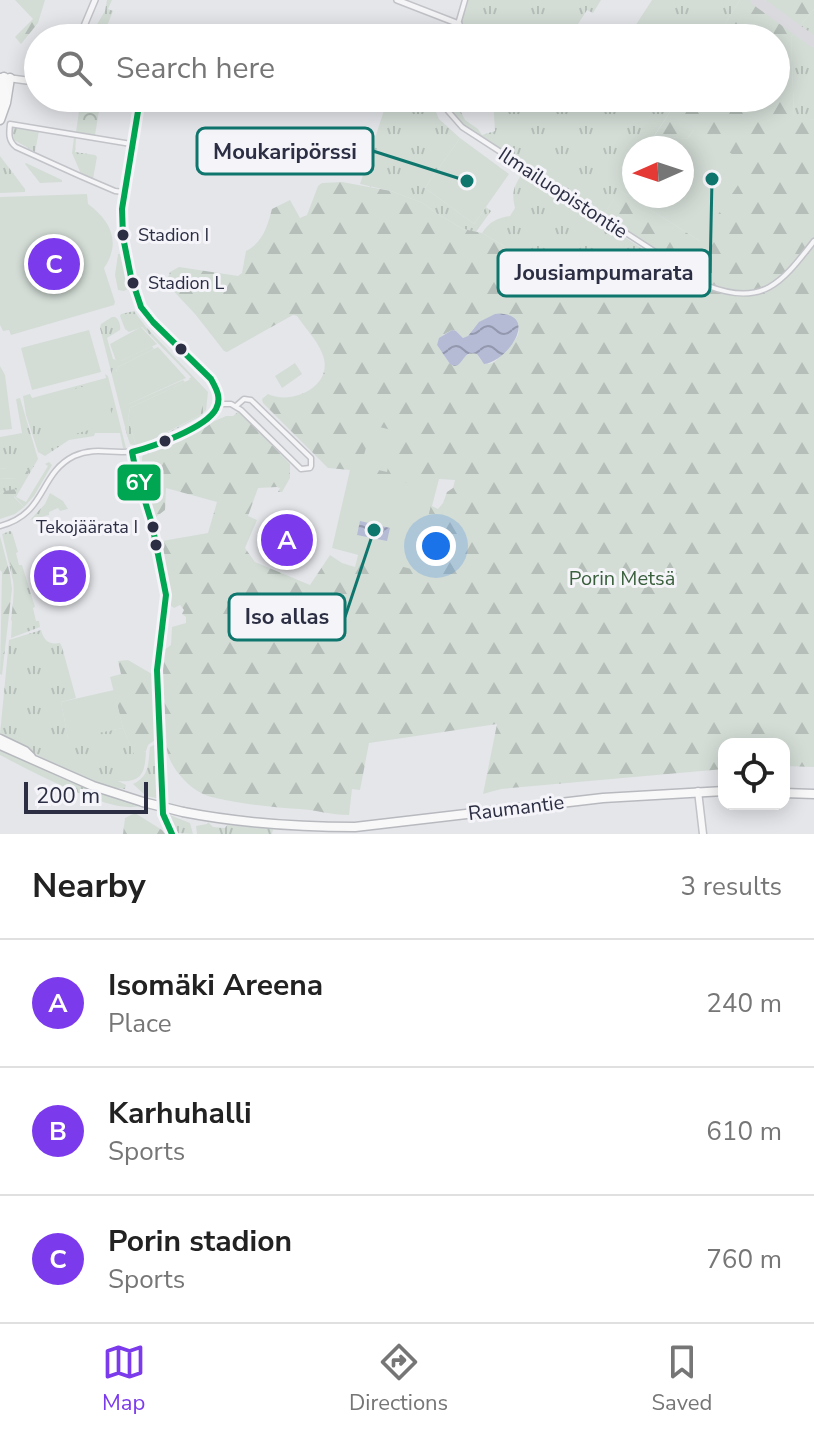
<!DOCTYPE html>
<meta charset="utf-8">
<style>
body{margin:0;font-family:"Nunito Sans",sans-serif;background:#f2f2f2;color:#222}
.controls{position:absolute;right:24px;bottom:24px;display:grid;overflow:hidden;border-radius:16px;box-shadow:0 4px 20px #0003}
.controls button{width:72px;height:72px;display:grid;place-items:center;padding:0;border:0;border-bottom:2px solid #e0e0e0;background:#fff;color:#222;font:40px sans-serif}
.compass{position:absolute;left:622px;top:136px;width:72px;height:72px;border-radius:50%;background:#fff;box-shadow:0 4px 20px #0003;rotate:267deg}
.scale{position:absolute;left:24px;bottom:20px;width:124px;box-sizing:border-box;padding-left:8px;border:4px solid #2c2e44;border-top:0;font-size:22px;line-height:28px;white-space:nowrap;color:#2c2e44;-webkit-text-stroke:6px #f4f4f9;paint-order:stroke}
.you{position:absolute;left:436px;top:546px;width:28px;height:28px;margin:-20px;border:6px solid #fff;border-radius:50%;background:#1a73e8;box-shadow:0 0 0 12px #1a73e833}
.badge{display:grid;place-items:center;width:52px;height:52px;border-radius:50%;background:#7c3aed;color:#fff;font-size:26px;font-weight:700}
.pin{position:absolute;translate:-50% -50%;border:4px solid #fff;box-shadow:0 2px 8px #0006}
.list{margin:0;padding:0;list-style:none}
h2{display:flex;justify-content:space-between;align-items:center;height:104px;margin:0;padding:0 32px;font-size:34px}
h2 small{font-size:26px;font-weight:400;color:#767676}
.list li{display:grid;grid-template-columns:52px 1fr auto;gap:24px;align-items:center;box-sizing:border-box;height:128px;padding:0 32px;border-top:2px solid #e0e0e0}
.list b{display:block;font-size:30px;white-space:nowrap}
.list p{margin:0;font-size:26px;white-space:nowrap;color:#767676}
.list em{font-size:26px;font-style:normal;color:#767676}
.icon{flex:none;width:44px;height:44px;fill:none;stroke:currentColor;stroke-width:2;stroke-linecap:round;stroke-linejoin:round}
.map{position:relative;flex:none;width:814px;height:834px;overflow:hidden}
.search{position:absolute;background:#fff;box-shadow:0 4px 20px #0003;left:24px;right:24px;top:24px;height:88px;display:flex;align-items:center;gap:20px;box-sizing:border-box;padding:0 28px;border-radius:44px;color:#767676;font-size:30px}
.sheet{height:488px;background:#fff}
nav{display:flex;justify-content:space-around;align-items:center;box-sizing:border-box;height:112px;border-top:2px solid #e0e0e0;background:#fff;font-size:22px;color:#767676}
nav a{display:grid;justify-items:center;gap:4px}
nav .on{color:#7c3aed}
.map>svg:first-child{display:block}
.grass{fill:url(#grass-tufts)}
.forest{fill:url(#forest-firs);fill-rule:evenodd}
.park{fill:url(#park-crowns)}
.garden{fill:#d3ddd6}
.water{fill:url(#water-waves)}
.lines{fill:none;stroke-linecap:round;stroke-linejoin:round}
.taxiway{stroke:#dadade;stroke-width:11}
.minor-casing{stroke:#c2c3c8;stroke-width:7}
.tertiary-casing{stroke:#c2c3c8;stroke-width:8}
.secondary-casing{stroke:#c2c3c8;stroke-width:9}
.trunk-casing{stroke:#b7b9bf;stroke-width:11}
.minor{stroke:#f5f5f7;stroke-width:4}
.tertiary{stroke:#f5f5f7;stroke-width:5}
.secondary{stroke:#f8f8f8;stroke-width:6}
.trunk{stroke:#f8f8f8;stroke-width:8}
.trunk-bridge-casing{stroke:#b7b9bf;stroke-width:11;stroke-linecap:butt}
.trunk-bridge{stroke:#f8f8f8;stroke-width:8}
.bus-1-casing{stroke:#f4f4f9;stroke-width:12}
.bus-1{stroke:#00a651;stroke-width:6}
.bus-dot{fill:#2c2e44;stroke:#f4f4f9;stroke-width:3}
.labels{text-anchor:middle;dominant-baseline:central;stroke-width:6;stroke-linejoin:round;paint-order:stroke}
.bus-label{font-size:18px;fill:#2c2e44;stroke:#f4f4f9;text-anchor:start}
.street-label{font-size:20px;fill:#2c2e44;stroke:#f4f4f9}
.park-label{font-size:20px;fill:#395f3c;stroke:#f4f4f9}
.leader{fill:none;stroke:#0f766e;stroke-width:3}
.callout-dot{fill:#0f766e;stroke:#f4f4f9;stroke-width:3}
.callout{fill:#f4f4f9;stroke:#0f766e;stroke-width:3}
.callout-label{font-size:22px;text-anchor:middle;font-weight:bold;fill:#2c2e44}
.line-badge{stroke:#f4f4f9;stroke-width:3}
.badge-label{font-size:22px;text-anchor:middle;font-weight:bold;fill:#fff}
</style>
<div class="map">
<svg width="814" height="834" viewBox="0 0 814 834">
<defs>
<pattern id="grass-tufts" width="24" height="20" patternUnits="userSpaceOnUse" patternTransform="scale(2)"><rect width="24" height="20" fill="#d3ddd6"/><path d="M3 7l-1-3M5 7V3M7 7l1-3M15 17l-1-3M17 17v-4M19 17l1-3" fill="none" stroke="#b5beb9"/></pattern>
<pattern id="forest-firs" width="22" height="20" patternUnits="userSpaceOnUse" patternTransform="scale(2)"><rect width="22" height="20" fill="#d3ddd6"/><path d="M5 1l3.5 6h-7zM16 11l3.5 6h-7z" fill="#b5beb9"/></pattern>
<pattern id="park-crowns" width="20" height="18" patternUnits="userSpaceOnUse" patternTransform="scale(2)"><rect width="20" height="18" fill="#d3ddd6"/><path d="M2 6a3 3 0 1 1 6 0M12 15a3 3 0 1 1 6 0" fill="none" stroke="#b5beb9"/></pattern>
<pattern id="water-waves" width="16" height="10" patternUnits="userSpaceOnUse" patternTransform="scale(2)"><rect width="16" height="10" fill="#b5bbd4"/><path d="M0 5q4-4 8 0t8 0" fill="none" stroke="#9398ae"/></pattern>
</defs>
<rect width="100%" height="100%" fill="#e5e6ea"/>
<path class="grass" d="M107,0H112L108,9L113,11L102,38H94L93,31L105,11Z
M465,0H601L593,13L587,10L569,38H454Z
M652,0H740L716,38L628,37Z
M814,9V120L794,117L791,37Z
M388,98H430L439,119L460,138L425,188L474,224L486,207L491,211L476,232L463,229L436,213L423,203L391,191L360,184Z
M443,98H454L465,120L478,129L482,135L495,131L493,98H679L646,148H634V167L602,218L453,119Z
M14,127L39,131L35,152L14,140L12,129Z
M74,137L76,138L75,152L95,155L97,157L93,179L81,174L72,153Z
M0,156L25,189V192L0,193Z
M26,163L62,180V182L40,183L25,164Z
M523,172L679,272L672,281H654L589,285L535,264L482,233C489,222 497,218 510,216L515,208C511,191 514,187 523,172Z
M118,254H120L128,289L124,291L118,290L115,275Z
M134,311L146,327L208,392L206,410L199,417L145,445L200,415L191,380L189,379L191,377L142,327L129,332L125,329L120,316L121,314Z
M112,317H115C119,319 121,326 120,330L107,338L113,359L121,361L152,346L154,349L118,367L116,371L129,404L183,380L185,382L130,408L128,418L136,446L130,444L127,435L100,328L101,324Z
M105,374L108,376L126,448H123L120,433H95L94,436L69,440L45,456L38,452L26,415L23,396L30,394L32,398L106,378Z
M20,398L38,459L16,497L26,502L48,466L45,464L49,462L52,465L34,496L24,507L14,496L2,492L0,494V478L16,479L29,472L6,468L0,469V437L22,433L16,399Z
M50,493L63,501L68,509L60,511L58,508L49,512V515L30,520L45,504Z
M10,531L12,532L18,552L16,553L19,565H22L35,607L33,608L36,621H39L40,627L11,638L14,585L2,534Z
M41,630C44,640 48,645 60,643L62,647L76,698L61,702L68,738L123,728L135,755L146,751C145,773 142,783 118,781L126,785L125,789C82,785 39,755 0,734L9,640Z
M156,744L161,799L146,796L133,784C150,776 148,763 150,747Z
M0,748L61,778L139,806C112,815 27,769 0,755Z
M170,815L190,823L193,834L178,833L172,824Z
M208,822L213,827L225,828L227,825L273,829L272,834H197L196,826L207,824Z"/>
<path class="forest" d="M15,0H45L38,23L21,44L15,37L33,19Z
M740,0H814V9L791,37L794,116L814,120V767L784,766V744H724V769L501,789L483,794L497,724L369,743L360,790L352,789L349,815C331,815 316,810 299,809C274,807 250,805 225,800C217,798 208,797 201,793C186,785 170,767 167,750L162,659L164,650L171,645L172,627L186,623V617L182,614L184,610L180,605L174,608L171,606L170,587L162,541L208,533L217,502L166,488L165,510L156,517C150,497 138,473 143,453L226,416H233L239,411L290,464V478L282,492H278L280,488L277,487L258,488L248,516L257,520L245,548L255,562L310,585L330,555L342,563L355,567L358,555L365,553L350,470L328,468L263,403L262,399L268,394C293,406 336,385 322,353C317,340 305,328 297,316L293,315L227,352L224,351L195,314L166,283L170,272L179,267L238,276L242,273L246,251C263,242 267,227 272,209L290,200L300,218L307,215L318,186L322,183L342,182L391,191L423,203L436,213L463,229L482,233L535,264L589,284L672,281L680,269L602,218L619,190L700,241L694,130L687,139L655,135L679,98H776V38H716ZM511,316C528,332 513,342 502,354C497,359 493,366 485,363C481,362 479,357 477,354L471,353L450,364L437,345L443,335L452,330L456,331L463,338L468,337L474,328ZM439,479L455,480L453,488L447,492L443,503L438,509L432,506Z
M15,461L29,472L20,486L16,479L0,478V469L6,468V464Z
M15,489L17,491L14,497L24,507L15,514L0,519V494L1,492Z
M0,536L10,574L12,589L2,675L0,674L2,572L0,570Z
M5,543L14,545C14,556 20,566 21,577L24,578L21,580V590L18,595L14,594L13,574Z
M28,596L30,597L28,604L30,610V618L27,621L22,620L18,624H14L11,620L13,602L21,597L19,604L21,606L25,603V597Z
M128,660L152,674L155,679V740L148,745L146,751L135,756L123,728L110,677L121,674L118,661Z
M135,813L162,830L165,834H123L125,818Z"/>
<path class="park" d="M81,98L101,99L95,135L76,132Z"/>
<path class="garden" d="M694,130L751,166L700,241L619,190L634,167V196H682V148H646L655,135L687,139Z
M460,138L509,174L474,224L425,188Z
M87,194L88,204C110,220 122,242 104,268L115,302L114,305L11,335L9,330L3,331L0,325V197Z
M141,327L157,344L121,361H116L110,344Z
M89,330L101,372L32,390L21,348Z
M158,347L186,378L129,404L126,403C119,394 112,377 118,367Z
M295,363L302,374L282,388L275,376Z
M0,366L5,375L12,429L0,430Z
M191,379L205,399L200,415L146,443L136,446L128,418L130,408Z
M103,381L114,423L46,442L34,400Z
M379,397L401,402L396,423L374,418Z
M371,425L396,431L393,443L369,438Z
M367,444L392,449L387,472L361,466Z
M350,470L435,489L415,570L332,548Z
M114,690L123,728L68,739L61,702Z"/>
<path class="water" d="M495,314C542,311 508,362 484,364L477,354C465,351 465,359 458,365L454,366L450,364L437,345L439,338L452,330L456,331L463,338L468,336L479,322Z
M360,521L390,528L387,541L357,535Z"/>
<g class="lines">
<path class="taxiway" d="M756,0L814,42"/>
<defs>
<path id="minor" d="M454,38L465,0
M443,98L448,111L462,127L708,286C764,307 782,282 814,241
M124,192L115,191L80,176L16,147C8,141 9,133 10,124L131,144
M218,404H231L241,410L301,469L310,468L311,466V458L251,400L244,399L236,406
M132,452L136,472L152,524L166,595L157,670L163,814L172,834
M0,526C47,514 38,474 74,456C97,446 113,455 135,451C153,449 210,425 217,409C220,401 218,392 215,384L153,322L141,307L131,277L123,237L122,209L140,99L148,100"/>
<path id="tertiary" d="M397,0L459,24
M79,38L95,0"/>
<path id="secondary" d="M0,77L38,82
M134,98L140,99
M698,791L703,834"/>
<path id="trunk" d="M1,104L4,77
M0,120L6,103L10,78
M0,739L25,751L31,757
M0,745L93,786L143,802
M784,793L814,794
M183,812C240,823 296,827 355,827L603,798L724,791"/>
</defs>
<use href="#minor" class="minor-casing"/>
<use href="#tertiary" class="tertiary-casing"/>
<use href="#secondary" class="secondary-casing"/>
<use href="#trunk" class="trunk-casing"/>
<use href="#minor" class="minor"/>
<use href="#tertiary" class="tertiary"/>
<use href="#secondary" class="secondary"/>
<use href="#trunk" class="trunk"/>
<defs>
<path id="trunk-bridge" d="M143,802L183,812"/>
</defs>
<use href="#trunk-bridge" class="trunk-bridge-casing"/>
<use href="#trunk-bridge" class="trunk-bridge"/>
<defs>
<path id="bus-1" d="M134,98L140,99L122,209L123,237L131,277L141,307L153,322L211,379C216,388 222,398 216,409C206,428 152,447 132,452L136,472L152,524L166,595L157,670L163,814L172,834"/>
</defs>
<use href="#bus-1" class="bus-1-casing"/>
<use href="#bus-1" class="bus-1"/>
</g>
<g class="bus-dot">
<circle cx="123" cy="235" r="7"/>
<circle cx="133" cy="283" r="7"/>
<circle cx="181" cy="349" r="7"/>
<circle cx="165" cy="441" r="7"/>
<circle cx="153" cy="527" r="7"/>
<circle cx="156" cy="545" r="7"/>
</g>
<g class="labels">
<g class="bus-label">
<text x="138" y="235">Stadion I</text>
<text x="148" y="283">Stadion L</text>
<text x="138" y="527" text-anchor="end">Tekojäärata I</text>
</g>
<g class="street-label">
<text transform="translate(563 193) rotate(33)">Ilmailuopistontie</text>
<text transform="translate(516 808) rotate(-7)">Raumantie</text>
</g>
<g class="park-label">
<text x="622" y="578">Porin Metsä</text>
</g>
</g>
<path class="leader" d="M467 181L373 151M712 179L710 273M374 530L345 617"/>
<g class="callout-dot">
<circle cx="467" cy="181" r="8"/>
<circle cx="712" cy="179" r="8"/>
<circle cx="374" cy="530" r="8"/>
</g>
<g class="callout">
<rect x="197" y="128" width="176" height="46" rx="8"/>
<rect x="498" y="250" width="212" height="46" rx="8"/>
<rect x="229" y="594" width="116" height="46" rx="8"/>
</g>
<g class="callout-label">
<text x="285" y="159">Moukaripörssi</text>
<text x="604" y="280">Jousiampumarata</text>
<text x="287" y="624">Iso allas</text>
</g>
<rect class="line-badge" x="116" y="463" width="46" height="39" rx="8" fill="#00a651"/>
<g class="badge-label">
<text x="139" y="490">6Y</text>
</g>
</svg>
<div class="controls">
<button><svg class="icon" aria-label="locate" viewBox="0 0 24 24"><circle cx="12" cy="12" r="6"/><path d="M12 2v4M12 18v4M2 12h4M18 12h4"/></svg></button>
</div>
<svg class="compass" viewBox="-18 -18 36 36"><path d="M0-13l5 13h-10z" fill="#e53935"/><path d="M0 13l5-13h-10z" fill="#767676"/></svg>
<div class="scale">200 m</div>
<div class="you"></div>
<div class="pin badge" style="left:287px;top:540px">A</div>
<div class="pin badge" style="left:60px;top:576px">B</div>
<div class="pin badge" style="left:54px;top:264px">C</div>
<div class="search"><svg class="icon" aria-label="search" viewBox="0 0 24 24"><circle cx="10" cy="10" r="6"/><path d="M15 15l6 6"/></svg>Search here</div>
</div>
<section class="sheet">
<h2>Nearby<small>3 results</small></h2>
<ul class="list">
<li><span class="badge">A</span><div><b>Isomäki Areena</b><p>Place</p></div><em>240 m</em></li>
<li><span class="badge">B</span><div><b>Karhuhalli</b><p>Sports</p></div><em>610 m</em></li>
<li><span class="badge">C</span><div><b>Porin stadion</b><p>Sports</p></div><em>760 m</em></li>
</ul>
</section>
<nav>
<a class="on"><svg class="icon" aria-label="map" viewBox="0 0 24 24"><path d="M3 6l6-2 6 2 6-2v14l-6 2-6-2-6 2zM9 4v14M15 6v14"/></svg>Map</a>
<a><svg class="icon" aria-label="directions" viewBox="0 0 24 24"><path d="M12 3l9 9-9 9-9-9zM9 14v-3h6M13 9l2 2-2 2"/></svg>Directions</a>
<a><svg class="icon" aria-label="saved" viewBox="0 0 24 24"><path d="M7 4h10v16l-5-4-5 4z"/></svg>Saved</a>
</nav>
